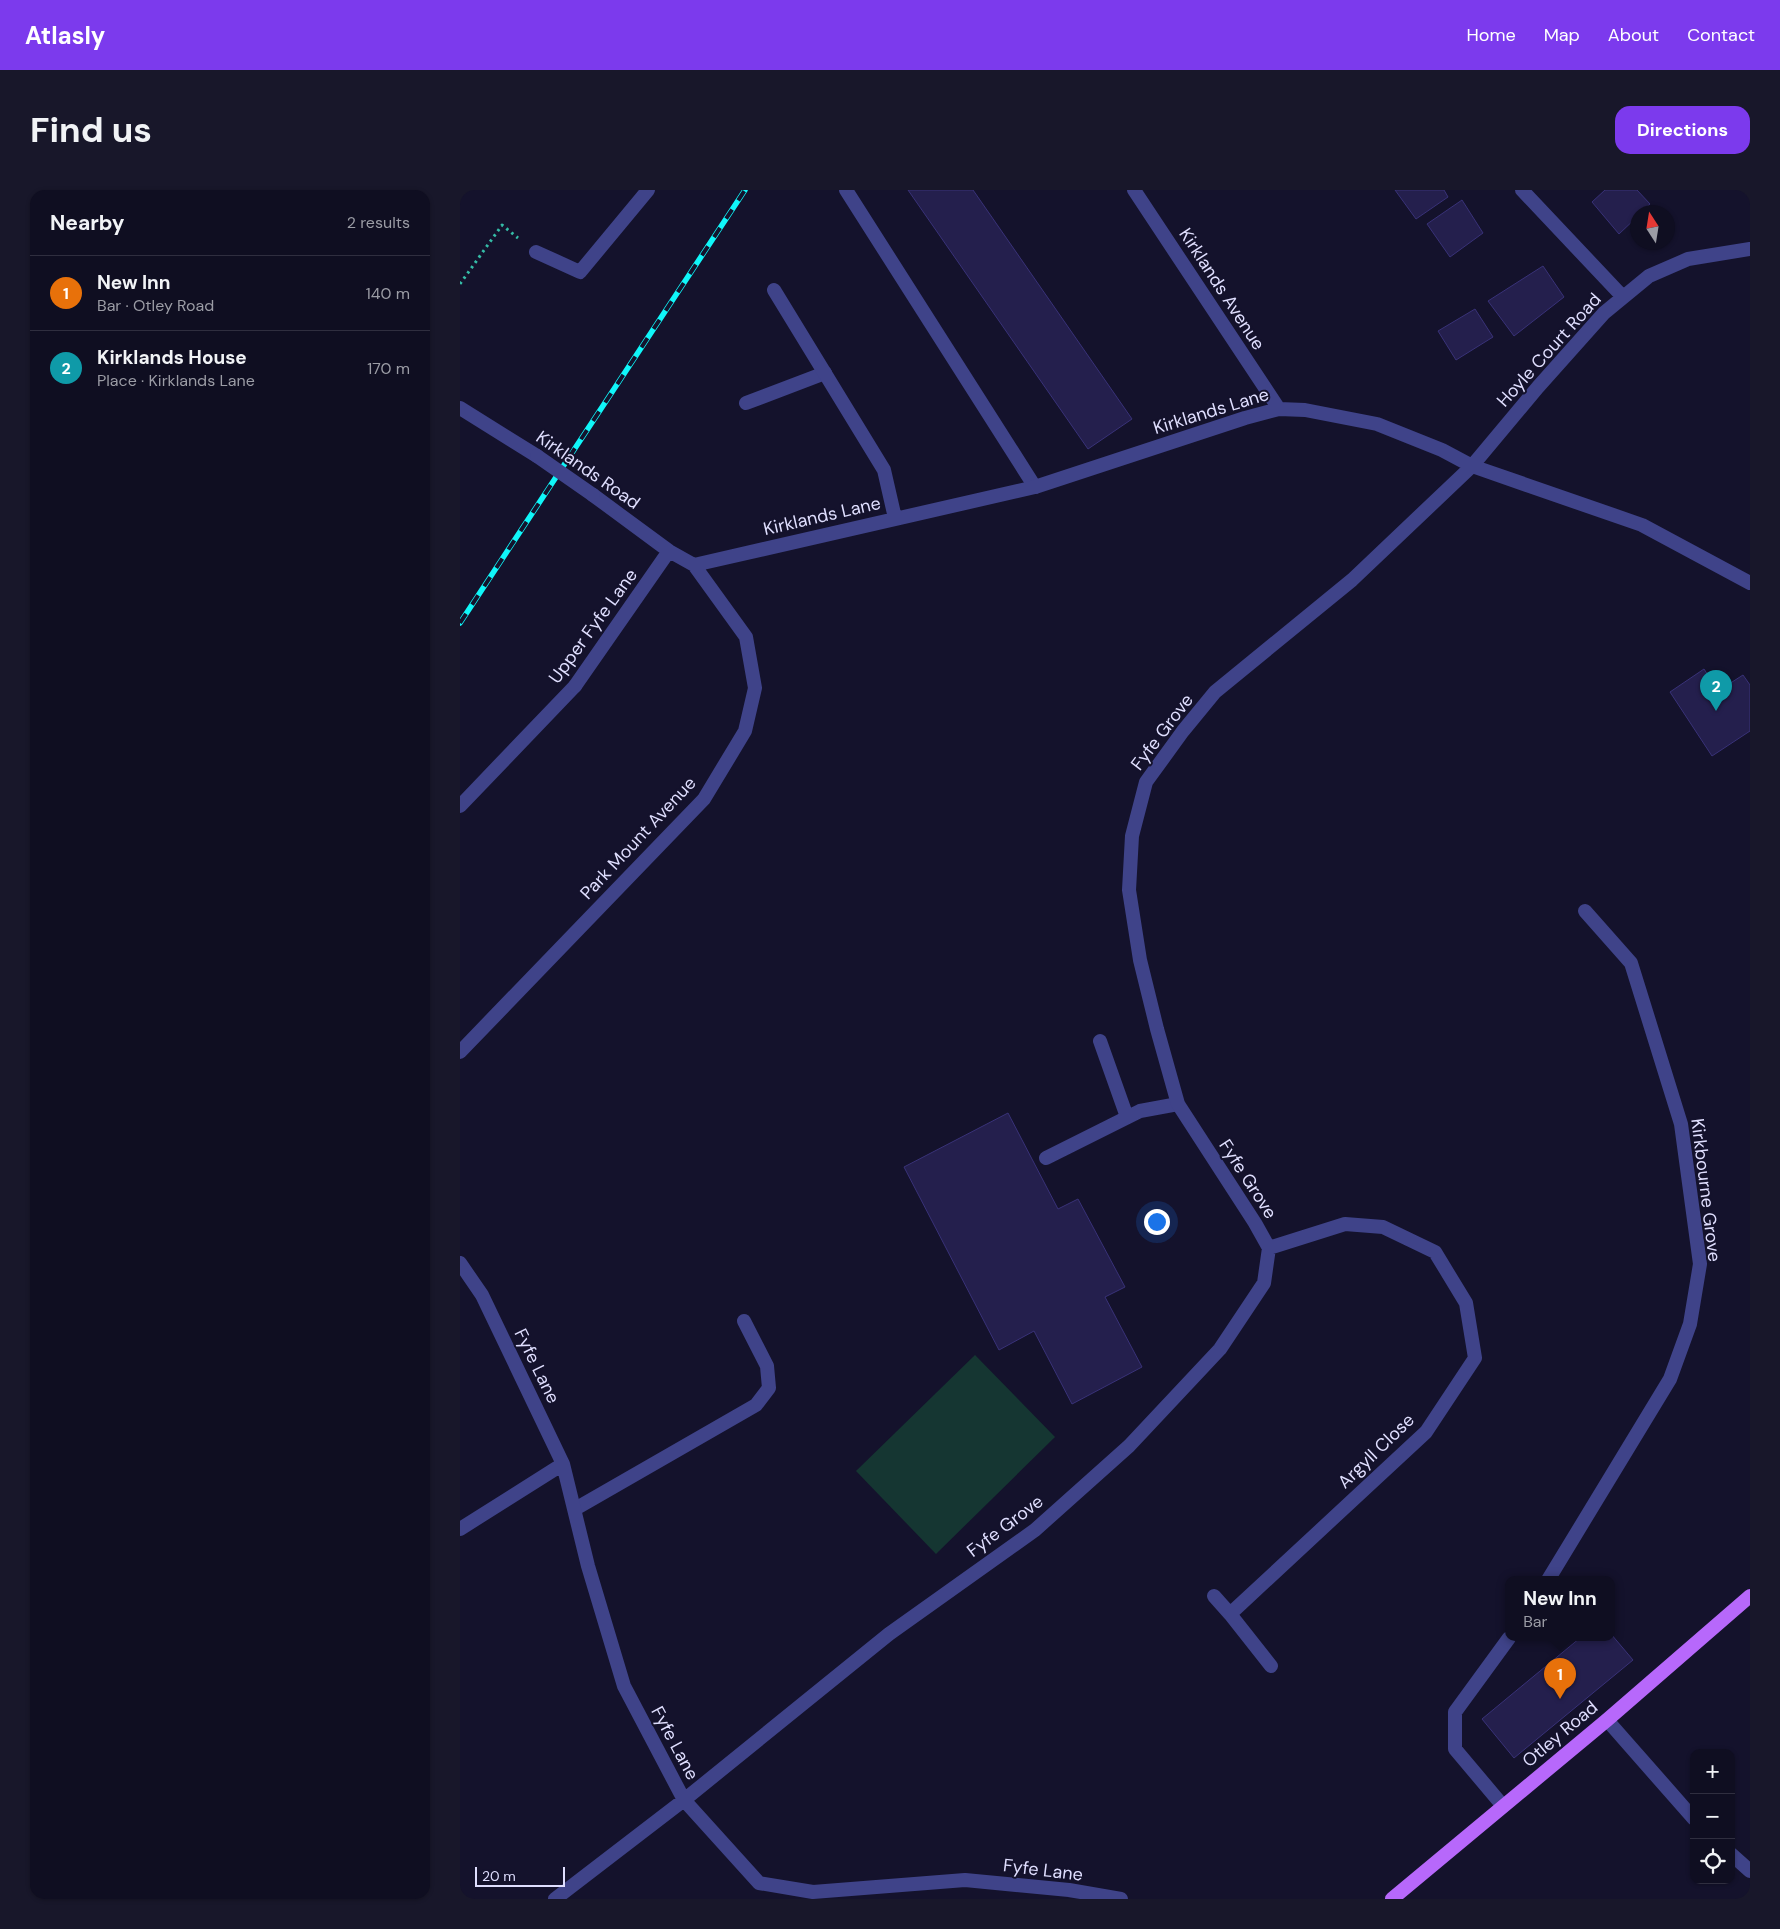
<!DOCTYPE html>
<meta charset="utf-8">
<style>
body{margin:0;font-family:"DM Sans",sans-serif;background:#18172a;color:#f1f3f6}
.controls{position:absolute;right:15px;bottom:15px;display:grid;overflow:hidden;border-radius:10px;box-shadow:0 1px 4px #0004}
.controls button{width:45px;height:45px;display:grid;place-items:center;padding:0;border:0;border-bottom:1px solid #2f2e3f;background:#0f0e21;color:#f1f3f6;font:25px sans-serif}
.compass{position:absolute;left:1170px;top:15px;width:45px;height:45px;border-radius:50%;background:#0f0e21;box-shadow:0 1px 4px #0004;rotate:348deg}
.scale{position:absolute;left:15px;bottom:12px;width:90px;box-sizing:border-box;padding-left:5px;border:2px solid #dfdefe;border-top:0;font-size:14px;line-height:18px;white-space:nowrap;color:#dfdefe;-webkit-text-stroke:4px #14122c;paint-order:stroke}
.you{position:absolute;left:696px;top:1031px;width:18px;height:18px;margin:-12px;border:4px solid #fff;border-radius:50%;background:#1a73e8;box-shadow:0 0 0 8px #1a73e833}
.badge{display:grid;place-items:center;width:32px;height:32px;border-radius:50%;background:#7c3aed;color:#fff;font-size:16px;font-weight:700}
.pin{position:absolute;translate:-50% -41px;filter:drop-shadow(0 1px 2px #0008)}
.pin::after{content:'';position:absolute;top:26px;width:18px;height:15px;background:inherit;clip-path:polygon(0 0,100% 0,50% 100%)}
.popup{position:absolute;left:1045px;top:1386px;width:110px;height:65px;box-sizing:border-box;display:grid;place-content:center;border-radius:10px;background:#0f0e21;filter:drop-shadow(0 1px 4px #0005);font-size:16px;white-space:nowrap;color:#9b9ca5}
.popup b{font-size:19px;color:#f1f3f6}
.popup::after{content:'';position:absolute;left:50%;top:100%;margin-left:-10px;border:10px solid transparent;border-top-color:#0f0e21}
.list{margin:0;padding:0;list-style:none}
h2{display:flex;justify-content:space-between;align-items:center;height:65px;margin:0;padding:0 20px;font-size:21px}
h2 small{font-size:16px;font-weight:400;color:#9b9ca5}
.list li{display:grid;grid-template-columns:32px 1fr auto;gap:15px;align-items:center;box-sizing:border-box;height:75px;padding:0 20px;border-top:1px solid #2f2e3f}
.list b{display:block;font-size:19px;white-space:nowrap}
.list p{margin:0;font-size:16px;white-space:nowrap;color:#9b9ca5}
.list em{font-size:16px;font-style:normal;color:#9b9ca5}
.icon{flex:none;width:28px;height:28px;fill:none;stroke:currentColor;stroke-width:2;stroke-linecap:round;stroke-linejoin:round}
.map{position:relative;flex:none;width:1290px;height:1709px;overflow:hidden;border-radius:15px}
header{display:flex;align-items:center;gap:30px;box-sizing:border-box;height:70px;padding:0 25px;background:#7c3aed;color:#fff}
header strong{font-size:24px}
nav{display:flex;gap:28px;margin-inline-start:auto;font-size:18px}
.intro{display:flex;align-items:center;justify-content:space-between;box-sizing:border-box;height:120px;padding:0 30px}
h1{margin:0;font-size:35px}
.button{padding:12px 22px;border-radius:15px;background:#7c3aed;color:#fff;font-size:18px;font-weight:700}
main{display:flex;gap:30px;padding:0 30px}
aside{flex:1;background:#0f0e21;border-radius:15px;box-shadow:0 1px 4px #0004}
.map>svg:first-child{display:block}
.green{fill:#153632}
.building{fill:#241f4d;stroke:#393278}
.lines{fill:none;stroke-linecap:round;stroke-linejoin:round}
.path{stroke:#35bca7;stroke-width:3;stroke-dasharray:2.5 4;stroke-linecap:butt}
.service{stroke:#3f4389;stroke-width:14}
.minor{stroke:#3f4389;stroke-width:14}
.primary{stroke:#b768fb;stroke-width:14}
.rail-casing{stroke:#10f6f9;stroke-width:5.5}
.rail{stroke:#14122c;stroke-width:4;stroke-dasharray:11;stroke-linecap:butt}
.minor-bridge{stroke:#3f4389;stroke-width:14}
.labels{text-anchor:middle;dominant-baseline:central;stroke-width:4;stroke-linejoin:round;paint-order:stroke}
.street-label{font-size:18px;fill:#dfdefe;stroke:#14122c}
</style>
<header>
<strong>Atlasly</strong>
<nav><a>Home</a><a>Map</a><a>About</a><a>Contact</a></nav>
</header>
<div class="intro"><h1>Find us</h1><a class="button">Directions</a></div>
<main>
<aside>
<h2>Nearby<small>2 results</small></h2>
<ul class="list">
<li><span class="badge" style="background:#e8710a">1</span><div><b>New Inn</b><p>Bar · Otley Road</p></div><em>140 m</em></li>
<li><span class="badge" style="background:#0f9aa8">2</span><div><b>Kirklands House</b><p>Place · Kirklands Lane</p></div><em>170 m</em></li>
</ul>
</aside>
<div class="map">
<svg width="1290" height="1709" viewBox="0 0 1290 1709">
<rect width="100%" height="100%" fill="#14122c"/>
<path class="green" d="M515,1165L595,1247L476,1364L396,1281Z"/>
<path class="building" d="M448,0H513L672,229L628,259Z
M935,0H984L988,7L956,29Z
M1145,0H1177L1190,14L1181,22H1178V26L1159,44L1132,12Z
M1002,10L1023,43L990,67L967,34Z
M1083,76L1104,107L1054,146L1028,111Z
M1015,119L1033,147L996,170L978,141Z
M1244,479L1258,501L1283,485L1290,495V541L1252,566L1210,502Z
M548,923L598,1019L618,1009L665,1097L645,1107L682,1177L612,1214L574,1141L539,1160L444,977Z
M1151,1444L1173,1470L1054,1568L1022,1529L1120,1448H1151Z"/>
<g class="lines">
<path class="path" d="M0,94L42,35L58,48"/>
<path class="service" d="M386,0L575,297
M286,213L365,183
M0,616L115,496
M640,851L667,927
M586,968L680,921L718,914
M115,1319L296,1215L309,1198L307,1176L284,1131"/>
<path class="minor" d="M674,0L819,219
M1062,0L1163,107
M76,62L120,82L188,0
M314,100L424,280L435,328
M0,218L77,266
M234,375L575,297L785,228L819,219L845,220L917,234L982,260L1012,276L1182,335L1290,393
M115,496L209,361
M0,862L244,609L285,541L295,498L286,447L234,375L209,361L133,305
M809,1058L885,1034L923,1037L975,1062L1006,1113L1015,1168L966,1242L770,1424L811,1476
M0,1073L22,1105L103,1274L128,1376L164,1496L224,1610L299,1693L353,1702L505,1690L609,1700L661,1709
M0,1339L103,1274
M1088,1390L1210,1189L1230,1134L1240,1074L1221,934L1171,773L1125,721
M754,1406L770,1424
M1147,1530L1234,1629
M1043,1616L995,1559V1522L1049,1448
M1271,1664L1290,1681
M95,1709L224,1610L429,1444L575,1340L669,1256L760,1159L804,1093L809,1058L795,1033L718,914L697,839L680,770L669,700L672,646L686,592L723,541L755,502L892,390L1012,276L1078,197L1144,123L1189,86L1228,69L1290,59"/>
<path class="primary" d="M932,1709L1147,1530L1290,1406"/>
<defs>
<path id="rail" d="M0,433L285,0"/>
</defs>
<use href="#rail" class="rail-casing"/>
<use href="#rail" class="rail"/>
<path class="minor-bridge" d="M77,266L133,305"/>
</g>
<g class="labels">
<g class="street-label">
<text transform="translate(762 99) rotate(57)">Kirklands Avenue</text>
<text transform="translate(1089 160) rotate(-48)">Hoyle Court Road</text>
<text transform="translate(751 221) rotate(-17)">Kirklands Lane</text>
<text transform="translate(128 280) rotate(35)">Kirklands Road</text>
<text transform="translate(362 326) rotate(-13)">Kirklands Lane</text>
<text transform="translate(133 436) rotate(-54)">Upper Fyfe Lane</text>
<text transform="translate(702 542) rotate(-53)">Fyfe Grove</text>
<text transform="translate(178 648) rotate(-47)">Park Mount Avenue</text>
<text transform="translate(788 989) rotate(57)">Fyfe Grove</text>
<text transform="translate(1246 1000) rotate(83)">Kirkbourne Grove</text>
<text transform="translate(77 1176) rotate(64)">Fyfe Lane</text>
<text transform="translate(916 1261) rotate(-44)">Argyll Close</text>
<text transform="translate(545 1336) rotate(-37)">Fyfe Grove</text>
<text transform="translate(1100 1544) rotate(-40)">Otley Road</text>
<text transform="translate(215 1553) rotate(62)">Fyfe Lane</text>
<text transform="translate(583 1680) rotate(7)">Fyfe Lane</text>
</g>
</g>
</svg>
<div class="controls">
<button>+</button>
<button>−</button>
<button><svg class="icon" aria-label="locate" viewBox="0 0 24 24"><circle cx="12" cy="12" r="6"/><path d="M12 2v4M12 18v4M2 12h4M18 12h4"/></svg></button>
</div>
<svg class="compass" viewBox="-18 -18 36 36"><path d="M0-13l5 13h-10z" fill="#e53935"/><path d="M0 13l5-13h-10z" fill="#9b9ca5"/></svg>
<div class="scale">20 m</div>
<div class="you"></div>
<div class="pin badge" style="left:1100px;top:1509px;background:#e8710a">1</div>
<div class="popup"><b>New Inn</b>Bar</div>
<div class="pin badge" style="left:1256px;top:521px;background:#0f9aa8">2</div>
</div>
</main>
